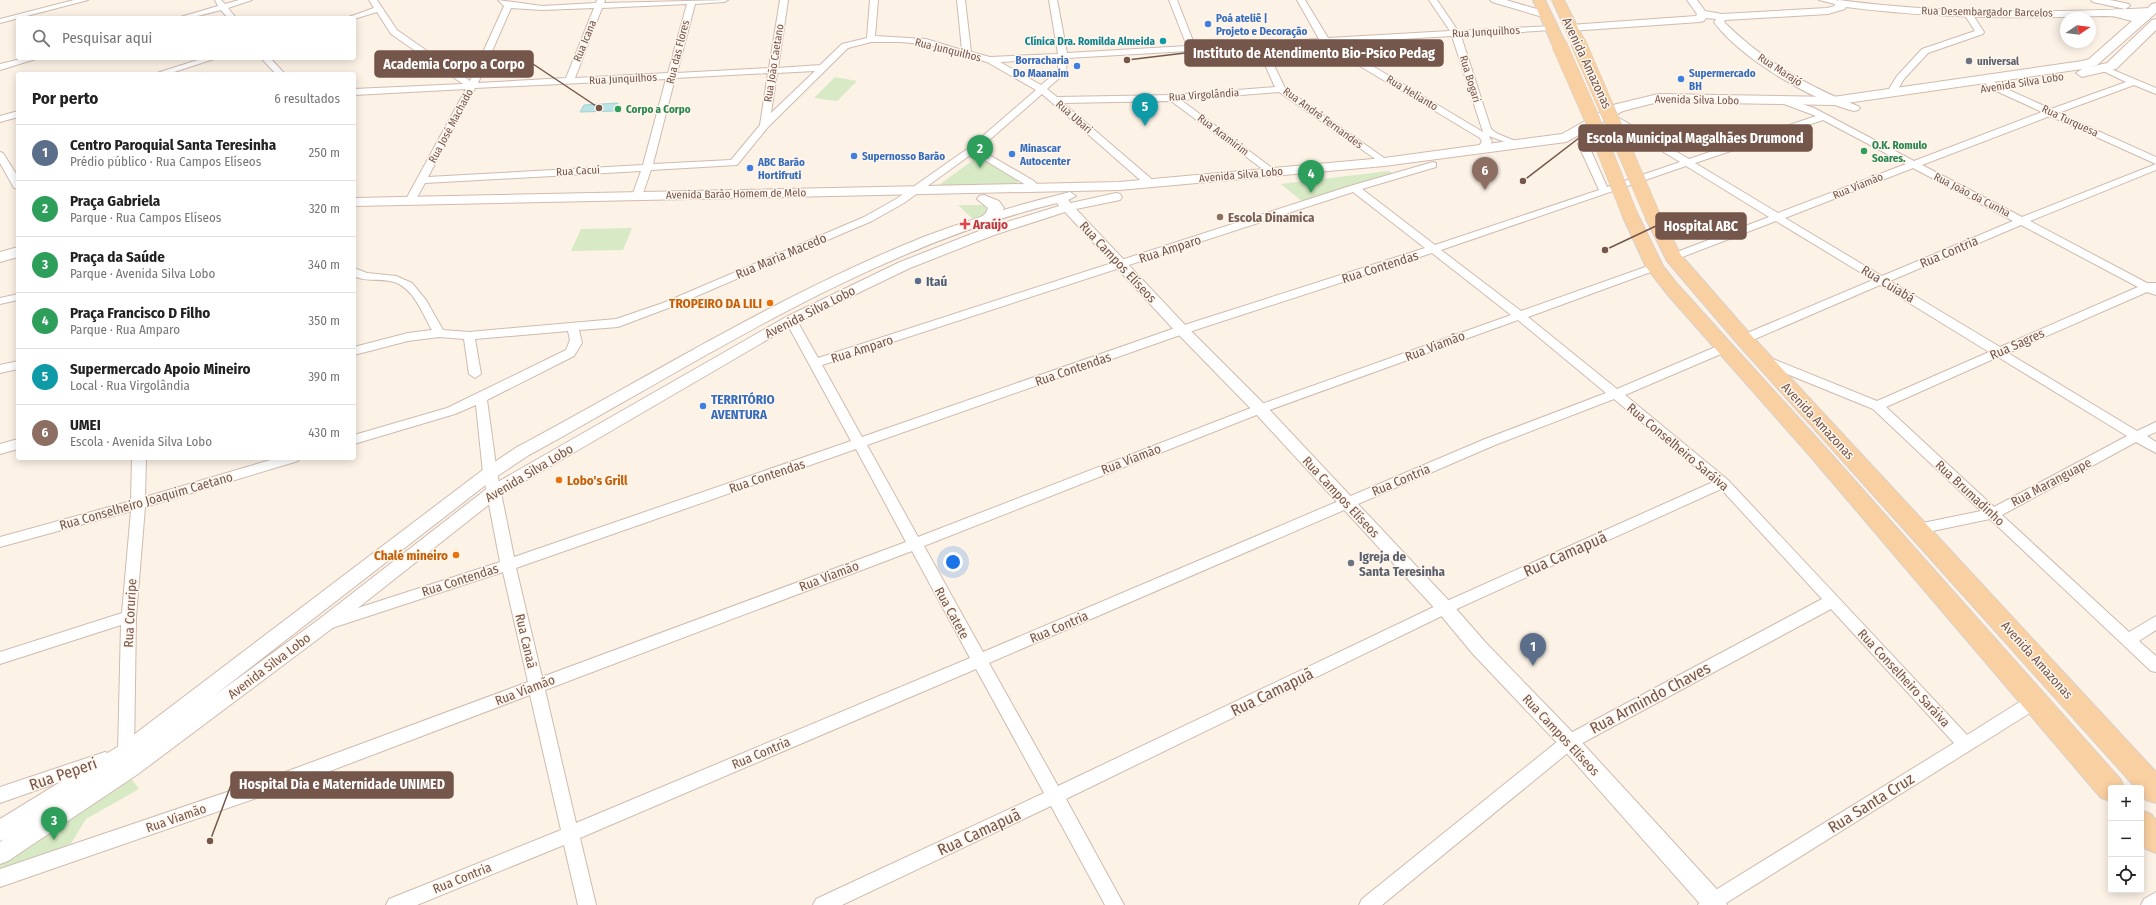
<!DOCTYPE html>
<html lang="pt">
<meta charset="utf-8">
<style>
body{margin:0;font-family:"Fira Sans Condensed",sans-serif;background:#f6f6f6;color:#222}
.controls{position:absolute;right:12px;bottom:12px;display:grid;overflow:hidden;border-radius:4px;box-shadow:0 2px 10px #0003}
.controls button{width:36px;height:36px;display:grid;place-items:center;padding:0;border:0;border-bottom:1px solid #e0e0e0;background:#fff;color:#222;font:20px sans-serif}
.compass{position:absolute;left:2060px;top:12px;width:36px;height:36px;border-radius:50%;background:#fff;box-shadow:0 2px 10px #0003;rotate:77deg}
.you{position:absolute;left:953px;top:562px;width:14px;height:14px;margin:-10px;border:3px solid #fff;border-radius:50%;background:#1a73e8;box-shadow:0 0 0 6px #1a73e833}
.badge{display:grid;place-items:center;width:26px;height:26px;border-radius:50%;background:#e3624f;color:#fff;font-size:13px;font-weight:700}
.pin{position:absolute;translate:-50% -33px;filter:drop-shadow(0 1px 2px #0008)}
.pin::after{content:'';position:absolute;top:21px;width:14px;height:12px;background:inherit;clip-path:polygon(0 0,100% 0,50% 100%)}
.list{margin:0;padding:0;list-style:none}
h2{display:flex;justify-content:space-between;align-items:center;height:52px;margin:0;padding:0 16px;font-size:17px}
h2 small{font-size:13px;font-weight:400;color:#767676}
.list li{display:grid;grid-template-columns:26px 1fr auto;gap:12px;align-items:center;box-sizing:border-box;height:56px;padding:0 16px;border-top:1px solid #e0e0e0}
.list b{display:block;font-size:15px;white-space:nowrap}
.list p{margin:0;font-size:13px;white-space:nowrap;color:#767676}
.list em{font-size:13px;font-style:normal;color:#767676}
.icon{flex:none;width:22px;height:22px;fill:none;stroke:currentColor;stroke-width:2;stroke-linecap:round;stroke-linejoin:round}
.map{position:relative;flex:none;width:2156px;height:905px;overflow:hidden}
.search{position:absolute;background:#fff;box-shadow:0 2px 10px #0003;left:16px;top:16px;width:340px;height:44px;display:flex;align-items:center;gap:10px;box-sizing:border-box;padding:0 14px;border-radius:4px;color:#767676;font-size:15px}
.panel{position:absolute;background:#fff;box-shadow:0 2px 10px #0003;left:16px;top:72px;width:340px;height:388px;border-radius:4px}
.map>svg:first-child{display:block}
.green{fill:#d7e9c5}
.water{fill:#bbe3e5;stroke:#a1d3d7}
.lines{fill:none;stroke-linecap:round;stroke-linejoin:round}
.minor-casing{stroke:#cfbbaf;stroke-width:2}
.tertiary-casing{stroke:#cfbbaf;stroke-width:2}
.secondary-casing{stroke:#d2baad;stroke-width:2}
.primary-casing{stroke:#d8d0cd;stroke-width:2}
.minor{fill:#fff;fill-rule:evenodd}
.tertiary{fill:#fff;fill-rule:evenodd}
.secondary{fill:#fff;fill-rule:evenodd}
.primary{fill:#f9d0a1;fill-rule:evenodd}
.primary-bridge-casing{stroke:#d8d0cd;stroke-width:16;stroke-linecap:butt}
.primary-bridge{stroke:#f9d0a1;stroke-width:15}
.shop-dot{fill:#3f7fe0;stroke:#fff6ed;stroke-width:1.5}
.culture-dot{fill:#0f9aa8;stroke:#fff6ed;stroke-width:1.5}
.worship-dot{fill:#6b7280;stroke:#fff6ed;stroke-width:1.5}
.leisure-dot{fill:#2e9e5b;stroke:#fff6ed;stroke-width:1.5}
.education-dot{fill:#8d6e63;stroke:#fff6ed;stroke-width:1.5}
.health-dot{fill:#e0444e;stroke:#fff6ed;stroke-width:1.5}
.service-dot{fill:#5c6f8a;stroke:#fff6ed;stroke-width:1.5}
.food-dot{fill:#e8710a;stroke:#fff6ed;stroke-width:1.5}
.labels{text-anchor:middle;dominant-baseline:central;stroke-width:3;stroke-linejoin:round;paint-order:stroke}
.far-street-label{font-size:11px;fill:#75564b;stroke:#fff6ed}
.far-shop-label{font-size:11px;font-weight:bold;fill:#366cbe;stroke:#fff6ed;text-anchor:start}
.far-culture-label{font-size:11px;font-weight:bold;fill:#0d838f;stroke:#fff6ed;text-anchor:end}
.far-worship-label{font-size:11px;font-weight:bold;fill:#5b616d;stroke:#fff6ed;text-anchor:start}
.far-leisure-label{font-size:11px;font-weight:bold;fill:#27864d;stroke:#fff6ed;text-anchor:start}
.street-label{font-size:13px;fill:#75564b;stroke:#fff6ed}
.education-label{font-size:13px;font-weight:bold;fill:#785e54;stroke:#fff6ed;text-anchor:start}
.health-label{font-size:13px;font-weight:bold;fill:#be3a42;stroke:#fff6ed;text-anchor:start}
.service-label{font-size:13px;font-weight:bold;fill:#4e5e75;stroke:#fff6ed;text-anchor:start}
.food-label{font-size:13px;font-weight:bold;fill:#c56008;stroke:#fff6ed;text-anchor:end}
.shop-label{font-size:13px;font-weight:bold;fill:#366cbe;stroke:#fff6ed;text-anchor:start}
.worship-label{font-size:13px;font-weight:bold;fill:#5b616d;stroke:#fff6ed;text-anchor:start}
.near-street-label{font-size:16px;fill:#75564b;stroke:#fff6ed}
.leader{fill:none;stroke:#75564b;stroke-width:1.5}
.callout-dot{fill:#75564b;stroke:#fff6ed;stroke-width:1.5}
.callout{fill:#75564b;stroke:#75564b;stroke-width:1.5}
.callout-label{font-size:14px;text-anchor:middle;font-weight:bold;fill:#fff}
</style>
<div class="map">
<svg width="2156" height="905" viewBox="0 0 2156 905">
<rect width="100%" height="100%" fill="#fcf2e6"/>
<path class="green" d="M835,77L857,81L837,101L814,98Z
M979,156L1019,180L1015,185L936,187Z
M1389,171L1392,173L1303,202L1281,184Z
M958,205H983L989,207L988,214L973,219Z
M632,228L623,250L571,251L581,229Z
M131,778L139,789L86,819L61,860L0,875V861Z"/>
<path class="water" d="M618,103L615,111L580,112L584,105Z"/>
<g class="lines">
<defs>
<path id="minor" d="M74,0H88L0,23V19Z
M215,0H221L225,4L239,0H252L228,8L236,18H228L221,10L190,18H177L218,6Z
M369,0H377L397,30L470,81L504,6L498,0L542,6L596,3L597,0H605L604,3L728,0L724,2L695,4L677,73L769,68L780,0H788L778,68L820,65L842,44L867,38L870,0H878L875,36L926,39L962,50L957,0H965L971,52L990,57L1058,54L1049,0H1057L1067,53L1187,46L1169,0H1177L1195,46L1319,39L1297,0H1305L1328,38L1450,31L1429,0H1437L1458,31L1551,26L1555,28L1551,30L1461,36L1491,129L1498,134L1523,144L1518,147L1489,136L1492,142L1484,151L1481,152L1476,149L1482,142L1480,138L1323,44L1265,47L1285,88L1387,160L1389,162L1384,165L1279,92L1181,100L1276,171L1277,173L1272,176L1171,101L1063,103L1155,182V186H1147L1042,94L979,149L1034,181L1040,188L1039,190H1031L1026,185L973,153L904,203L872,221L671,307L618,327L579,330L582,343L574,356L487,400L497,473L514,557L851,441L785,320L787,317H795L818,358L1350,186L1433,162L1436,163V167L1362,189L1435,245L1599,190L1578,144L1580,142H1586L1588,144L1607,187L1680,162L1616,123V119L1619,118L1689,159L1816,116L1784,104L1782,102L1787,99L1814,108L1914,161L2042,112L1994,90L1982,81V77H1988L2000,86L2051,109L2126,82L2099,69L2106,67L2156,88V94L2134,85L2058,113L2156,157V164L2050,116L1922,165L2022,217L2156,164V170L2030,221L2147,283H2156V295L2147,292L2008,353L2137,431L2156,422V432L2147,436L2156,442V453L2136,442L2002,515L2129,632L2156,616V630L2139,641L2156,656V672L2151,671L1990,519L1918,534L1913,533L1911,529L1913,525L1981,511L1873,409L1760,363L1758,360L1764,356L1768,357L1877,401L1989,352L1880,285L1748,342H1740L1738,339L1740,336L1873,280L1776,221L1677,259H1669L1668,257L1669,255L1769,217L1686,166L1441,250L1521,311L1651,265H1659L1660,267L1659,269L1528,317L1617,389L1720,345H1728L1730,348L1728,351L1625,395L1728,480L1967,735L2029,696L2035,694L2041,696L2043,701L2041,706L1723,905H1698L1701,899L1954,743L1831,609L1575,747L1382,905H1359L1362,899L1563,737L1822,599L1721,489L1450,612L1066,799L1124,905H1105L1051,806L842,905H813L816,899L1044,793L976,669L580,838L596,905H578L564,845L417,905H386L389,899L561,830L530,695L280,790L0,887V869L280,774L528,682L503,572L329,629L324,627L322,623L324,619L500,562L483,473L476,405L455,414L354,444V435L447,408L566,350L570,340L568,331L475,339L481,374L475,378L469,374L464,339L439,337L408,341L354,355V347L408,333L432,330C422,313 413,285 390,281C380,279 369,281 359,278L354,276V268L367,273L396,276L412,283L426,300L443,330L469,332L616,319L663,303L864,217L896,199L970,147L1036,90L987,62L925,44L900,42H871L848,48L768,127L737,165L651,170L642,196L637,199L632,196L641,171L425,183L414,203L410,204L405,201L466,89L354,95V89L463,84L391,34L377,12L354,19L346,18L374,8ZM687,4L668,73L575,78L602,8ZM511,8L542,10L594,8L566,78L478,83ZM1452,36L1483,132L1334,43ZM1257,47L1275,87L1173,95L1057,97L1047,89L1066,72L1067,58ZM1058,59V71L1041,85L1000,62ZM815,71L771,113L777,73ZM768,73L760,125L731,160L653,164L675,78ZM666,79L643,165L428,177L475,88ZM1823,120L1906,164L1778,213L1695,163ZM1913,168L2013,221L1882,276L1785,218ZM1353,192L1425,248L1178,327L862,437L822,365ZM2021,225L2138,287L2000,347L1890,281ZM1432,253L1511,315L1256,406L918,537L867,445L1186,333ZM1518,320L1606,393L1485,439L983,652L924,546L1264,412ZM1998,357L2127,436L1994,507L1886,407ZM1614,399L1713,482L1440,604L1058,786L989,663L1495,445ZM856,449L906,542L542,677L516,568ZM912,551L970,658L576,823L545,690Z
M1819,0H1836L1843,3L1839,5Z
M1965,12H1971L1984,32L1983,34L1928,53L1904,79L1895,94H1889L1887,92L1897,76L1922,49L1975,31L1964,14Z
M25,58H39L0,70V64Z
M204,58H217L168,74H154Z
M261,58H270L285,74H276Z
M18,111V117L0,122V116Z
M0,152L3,153L18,177V189L14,188L0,163Z
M18,294V300L0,304V298Z
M18,361V369L0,373V365Z
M18,439V449L0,454V444Z
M132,458H146L145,497L277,458H300L298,461L145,507L136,617L134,752L136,757L134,762L128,764L122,762L118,752L121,625L0,664V652L122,613L131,511L0,547V537L131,501Z
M105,752L111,754L113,759L111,764L0,803V787Z
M2156,892V905H2141L2144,899Z"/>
<path id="tertiary" d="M1490,0H1506L1550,13L1551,15L1546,18L1492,2Z
M1687,0H1697L1705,11L1722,14L1827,8L1835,6L1834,3L1839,0C1943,14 2047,13 2152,8L2156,9V12C2144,18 2116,16 2102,16C2016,19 1931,18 1846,7L1845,9L1828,14L1725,20L1724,22C1762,60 1808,87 1858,106L1860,108L1858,110L1854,111C1812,101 1739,57 1714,22L1716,19L1706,18L1704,21L1700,22L1570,31L1565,28L1570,25L1696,16L1697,14Z
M2091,0H2110L2129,4L2130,6L2125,9L2093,2Z
M1070,192L1076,196L1068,200L1071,203L1116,193L1120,194L1122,197L1120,200L1076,209L1187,327L1265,405L1451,603L1486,643L1576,736L1724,897L1727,905H1701L1562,748L1472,653L1439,613L1255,413L1177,333L1065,212L994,235L910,268L796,323L501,495L330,630L138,774L8,861L0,864V842L4,839L0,841V819L119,746L484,469L517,447C652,375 784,292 926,236C973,218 1021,204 1070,192ZM1057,203L1059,206L984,229L900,262L786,317L489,487L318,620L215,695L496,477L529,455C699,362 867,250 1057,203Z"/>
<path id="secondary" d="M2156,3V13L2097,65L2090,67L2107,63L2152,20L2156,19V30L2116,69L2082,77L2076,73L2082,69L1833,105L1658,102L1623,111L1566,142L1384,166L1119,190L354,206V198L1119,182L1384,158L1562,134L1613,105L1658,94L1833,97L2082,61L2089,59L2132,21L2113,16L2111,13L2113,10L2117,9L2139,16L2152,4Z
M984,195L999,201L1004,208L998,219L987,224L982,222L979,219L986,213L988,208L977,199L979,196Z
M18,247V257L0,262V252Z"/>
<path id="primary" d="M1533,0H1545L1566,44L1564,47L1559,48L1552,44Z
M1552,0H1564L1585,42L1583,45H1573Z
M1630,210L1636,211L1638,215L1663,266L1679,286L1824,446L2121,780L2124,788H2111V801L2101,798L1810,456L1667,294L1646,267L1622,215L1624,211Z
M1654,214L1660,215L1662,219L1681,255L1751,335L2156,772V803L2146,800L2141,794V788H2136L1737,343L1667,261L1646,219L1648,215Z
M2141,810L2151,814L2156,820V853L2146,849L2141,843Z"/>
</defs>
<use href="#minor" class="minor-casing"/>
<use href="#tertiary" class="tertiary-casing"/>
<use href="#secondary" class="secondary-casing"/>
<use href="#primary" class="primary-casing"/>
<use href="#minor" class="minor"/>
<use href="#tertiary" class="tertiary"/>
<use href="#secondary" class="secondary"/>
<use href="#primary" class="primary"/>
<defs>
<path id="primary-bridge" d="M1578,42L1654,219
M1559,44L1592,119L1630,215"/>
</defs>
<use href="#primary-bridge" class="primary-bridge-casing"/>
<use href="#primary-bridge" class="primary-bridge"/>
</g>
<g class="shop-dot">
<circle cx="1208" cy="24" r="4"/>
<circle cx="1077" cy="66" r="4"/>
<circle cx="1681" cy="79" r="4"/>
<circle cx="1012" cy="154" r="4"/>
<circle cx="854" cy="156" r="4"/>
<circle cx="750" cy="168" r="4"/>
<circle cx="703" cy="406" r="4"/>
</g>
<circle class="culture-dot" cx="1163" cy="41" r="4"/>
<g class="worship-dot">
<circle cx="1969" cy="61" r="4"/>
<circle cx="1351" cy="563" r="4"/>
</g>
<g class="leisure-dot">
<circle cx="618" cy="109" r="4"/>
<circle cx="1864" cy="151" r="4"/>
</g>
<circle class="education-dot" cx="1220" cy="217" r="4"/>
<path class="health-dot" d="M963 218h4v4h4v4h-4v4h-4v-4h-4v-4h4z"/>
<circle class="service-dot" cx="918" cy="281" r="4"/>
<g class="food-dot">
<circle cx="770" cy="303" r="4"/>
<circle cx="559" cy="480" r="4"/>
<circle cx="456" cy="555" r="4"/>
</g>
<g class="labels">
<g class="far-street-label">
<text transform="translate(1987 12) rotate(1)">Rua Desembargador Barcelos</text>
<text transform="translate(1486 32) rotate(-3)">Rua Junquilhos</text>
<text transform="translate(585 41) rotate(-68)">Rua Icana</text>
<text transform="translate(948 50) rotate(14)">Rua Junquilhos</text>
<text transform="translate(678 52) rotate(-76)">Rua das Flores</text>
<text transform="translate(774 63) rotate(-81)">Rua João Caetano</text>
<text transform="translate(1780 70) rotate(33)">Rua Marajó</text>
<text transform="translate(623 79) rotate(-3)">Rua Junquilhos</text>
<text transform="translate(1470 79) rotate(73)">Rua Bogari</text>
<text transform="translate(2022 83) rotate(-9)">Avenida Silva Lobo</text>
<text transform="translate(1412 93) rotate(31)">Rua Helianto</text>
<text transform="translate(1204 95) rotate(-4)">Rua Virgolândia</text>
<text transform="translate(1697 100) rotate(1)">Avenida Silva Lobo</text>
<text transform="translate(1074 117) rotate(41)">Rua Ubari</text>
<text transform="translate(1323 118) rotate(36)">Rua André Fernandes</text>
<text transform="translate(2070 121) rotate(25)">Rua Turquesa</text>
<text transform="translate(451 126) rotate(-62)">Rua José Machado</text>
<text transform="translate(1223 135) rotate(37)">Rua Aramirim</text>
<text transform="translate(578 171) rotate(-3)">Rua Cacuí</text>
<text transform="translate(1241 175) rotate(-5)">Avenida Silva Lobo</text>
<text transform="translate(1858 186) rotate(-22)">Rua Viamão</text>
<text transform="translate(736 194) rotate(-1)">Avenida Barão Homem de Melo</text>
<text transform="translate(1972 195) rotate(27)">Rua João da Cunha</text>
</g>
<g class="far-shop-label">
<text x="1216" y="18">Poá ateliê |<tspan x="1216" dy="13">Projeto e Decoração</tspan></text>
<text x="1069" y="60" text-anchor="end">Borracharia<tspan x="1069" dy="13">Do Maanaim</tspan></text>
<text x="1689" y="73">Supermercado<tspan x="1689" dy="13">BH</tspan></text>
<text x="1020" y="148">Minascar<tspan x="1020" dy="13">Autocenter</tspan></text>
<text x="862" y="156">Supernosso Barão</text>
<text x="758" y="162">ABC Barão<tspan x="758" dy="13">Hortifruti</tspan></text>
</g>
<g class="far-culture-label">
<text x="1155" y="41">Clínica Dra. Romilda Almeida</text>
</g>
<g class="far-worship-label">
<text x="1977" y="61">universal</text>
</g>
<g class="far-leisure-label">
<text x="626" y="109">Corpo a Corpo</text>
<text x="1872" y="145">O.K. Romulo<tspan x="1872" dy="13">Soares.</tspan></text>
</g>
<g class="street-label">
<text transform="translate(1587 63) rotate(65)">Avenida Amazonas</text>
<text transform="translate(1170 249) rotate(-18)">Rua Amparo</text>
<text transform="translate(1949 252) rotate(-23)">Rua Contria</text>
<text transform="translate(781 256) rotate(-23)">Rua Maria Macedo</text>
<text transform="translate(1118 262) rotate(47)">Rua Campos Elíseos</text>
<text transform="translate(1380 267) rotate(-18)">Rua Contendas</text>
<text transform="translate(1888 284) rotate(31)">Rua Cuiabá</text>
<text transform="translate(810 312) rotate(-27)">Avenida Silva Lobo</text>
<text transform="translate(2017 344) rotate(-24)">Rua Sagres</text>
<text transform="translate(1435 346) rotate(-21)">Rua Viamão</text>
<text transform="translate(862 349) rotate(-18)">Rua Amparo</text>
<text transform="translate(1073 369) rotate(-19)">Rua Contendas</text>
<text transform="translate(1818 421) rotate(47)">Avenida Amazonas</text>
<text transform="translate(1678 447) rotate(40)">Rua Conselheiro Saráiva</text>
<text transform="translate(1131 459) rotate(-21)">Rua Viamão</text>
<text transform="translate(529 473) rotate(-31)">Avenida Silva Lobo</text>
<text transform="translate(767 476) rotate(-19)">Rua Contendas</text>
<text transform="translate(1401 480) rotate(-23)">Rua Contria</text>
<text transform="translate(2051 482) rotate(-28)">Rua Maranguape</text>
<text transform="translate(1970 493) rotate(43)">Rua Brumadinho</text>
<text transform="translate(1341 497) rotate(47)">Rua Campos Elíseos</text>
<text transform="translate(146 501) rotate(-16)">Rua Conselheiro Joaquim Caetano</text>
<text transform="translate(829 576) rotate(-21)">Rua Viamão</text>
<text transform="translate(460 580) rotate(-18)">Rua Contendas</text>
<text transform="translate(130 613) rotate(-87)">Rua Coruripe</text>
<text transform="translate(952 613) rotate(61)">Rua Catete</text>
<text transform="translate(1059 627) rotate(-23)">Rua Contria</text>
<text transform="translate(526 641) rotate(77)">Rua Canaã</text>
<text transform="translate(2037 660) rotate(48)">Avenida Amazonas</text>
<text transform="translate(269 666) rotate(-37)">Avenida Silva Lobo</text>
<text transform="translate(1904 678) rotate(47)">Rua Conselheiro Saráiva</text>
<text transform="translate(525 690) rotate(-21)">Rua Viamão</text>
<text transform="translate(1561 735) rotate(47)">Rua Campos Elíseos</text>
<text transform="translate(761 753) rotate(-23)">Rua Contria</text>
<text transform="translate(176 818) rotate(-19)">Rua Viamão</text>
<text transform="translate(462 878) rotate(-22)">Rua Contria</text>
</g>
<g class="education-label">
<text x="1228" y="217">Escola Dinamica</text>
</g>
<g class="health-label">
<text x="973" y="224">Araújo</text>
</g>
<g class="service-label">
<text x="926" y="281">Itaú</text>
</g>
<g class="food-label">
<text x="762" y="303">TROPEIRO DA LILI</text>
<text x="567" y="480" text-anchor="start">Lobo's Grill</text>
<text x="448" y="555">Chalé mineiro</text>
</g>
<g class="shop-label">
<text x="711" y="399">TERRITÓRIO<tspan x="711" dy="15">AVENTURA</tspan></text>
</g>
<g class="worship-label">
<text x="1359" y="556">Igreja de<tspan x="1359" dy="15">Santa Teresinha</tspan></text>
</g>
<g class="near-street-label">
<text transform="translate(1565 554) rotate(-24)">Rua Camapuã</text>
<text transform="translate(1272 692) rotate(-26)">Rua Camapuã</text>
<text transform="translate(1650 698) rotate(-28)">Rua Armindo Chaves</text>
<text transform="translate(63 774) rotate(-19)">Rua Peperi</text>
<text transform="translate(1871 803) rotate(-32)">Rua Santa Cruz</text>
<text transform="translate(979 832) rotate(-25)">Rua Camapuã</text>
</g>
</g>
<path class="leader" d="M1127 60L1185 53M599 108L533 64M1523 181L1579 138M1605 250L1656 226M210 841L231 785"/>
<g class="callout-dot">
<circle cx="1127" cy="60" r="4"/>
<circle cx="599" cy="108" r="4"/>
<circle cx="1523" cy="181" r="4"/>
<circle cx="1605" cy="250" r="4"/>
<circle cx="210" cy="841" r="4"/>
</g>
<g class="callout">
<rect x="1185" y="40" width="258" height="26" rx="4"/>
<rect x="375" y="51" width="158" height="26" rx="4"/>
<rect x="1579" y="125" width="233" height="26" rx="4"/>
<rect x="1656" y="213" width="90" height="26" rx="4"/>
<rect x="231" y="772" width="222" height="26" rx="4"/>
</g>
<g class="callout-label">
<text x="1314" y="58">Instituto de Atendimento Bio-Psico Pedag</text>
<text x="454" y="69">Academia Corpo a Corpo</text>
<text x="1695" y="143">Escola Municipal Magalhães Drumond</text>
<text x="1701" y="231">Hospital ABC</text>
<text x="342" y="789">Hospital Dia e Maternidade UNIMED</text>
</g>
</svg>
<div class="controls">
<button>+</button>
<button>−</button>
<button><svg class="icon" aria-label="locate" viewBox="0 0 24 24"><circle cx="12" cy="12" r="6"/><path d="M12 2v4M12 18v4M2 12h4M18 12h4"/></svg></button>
</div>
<svg class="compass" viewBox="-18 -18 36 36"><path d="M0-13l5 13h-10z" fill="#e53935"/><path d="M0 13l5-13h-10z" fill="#767676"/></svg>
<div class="you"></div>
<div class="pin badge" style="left:1533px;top:666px;background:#5c6f8a">1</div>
<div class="pin badge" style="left:980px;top:168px;background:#2e9e5b">2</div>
<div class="pin badge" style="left:54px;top:840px;background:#2e9e5b">3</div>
<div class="pin badge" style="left:1311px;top:193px;background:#2e9e5b">4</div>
<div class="pin badge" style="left:1145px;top:126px;background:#0f9aa8">5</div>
<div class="pin badge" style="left:1485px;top:190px;background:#8d6e63">6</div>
<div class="search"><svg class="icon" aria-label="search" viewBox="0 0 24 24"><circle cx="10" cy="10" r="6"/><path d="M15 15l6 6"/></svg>Pesquisar aqui</div>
<section class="panel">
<h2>Por perto<small>6 resultados</small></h2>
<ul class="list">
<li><span class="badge" style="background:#5c6f8a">1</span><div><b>Centro Paroquial Santa Teresinha</b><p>Prédio público · Rua Campos Elíseos</p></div><em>250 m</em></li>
<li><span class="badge" style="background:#2e9e5b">2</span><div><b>Praça Gabriela</b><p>Parque · Rua Campos Elíseos</p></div><em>320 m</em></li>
<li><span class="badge" style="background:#2e9e5b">3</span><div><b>Praça da Saúde</b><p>Parque · Avenida Silva Lobo</p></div><em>340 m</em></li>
<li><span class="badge" style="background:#2e9e5b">4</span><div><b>Praça Francisco D Filho</b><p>Parque · Rua Amparo</p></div><em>350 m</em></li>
<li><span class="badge" style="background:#0f9aa8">5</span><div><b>Supermercado Apoio Mineiro</b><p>Local · Rua Virgolândia</p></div><em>390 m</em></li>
<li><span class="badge" style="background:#8d6e63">6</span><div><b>UMEI</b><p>Escola · Avenida Silva Lobo</p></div><em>430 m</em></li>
</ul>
</section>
</div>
